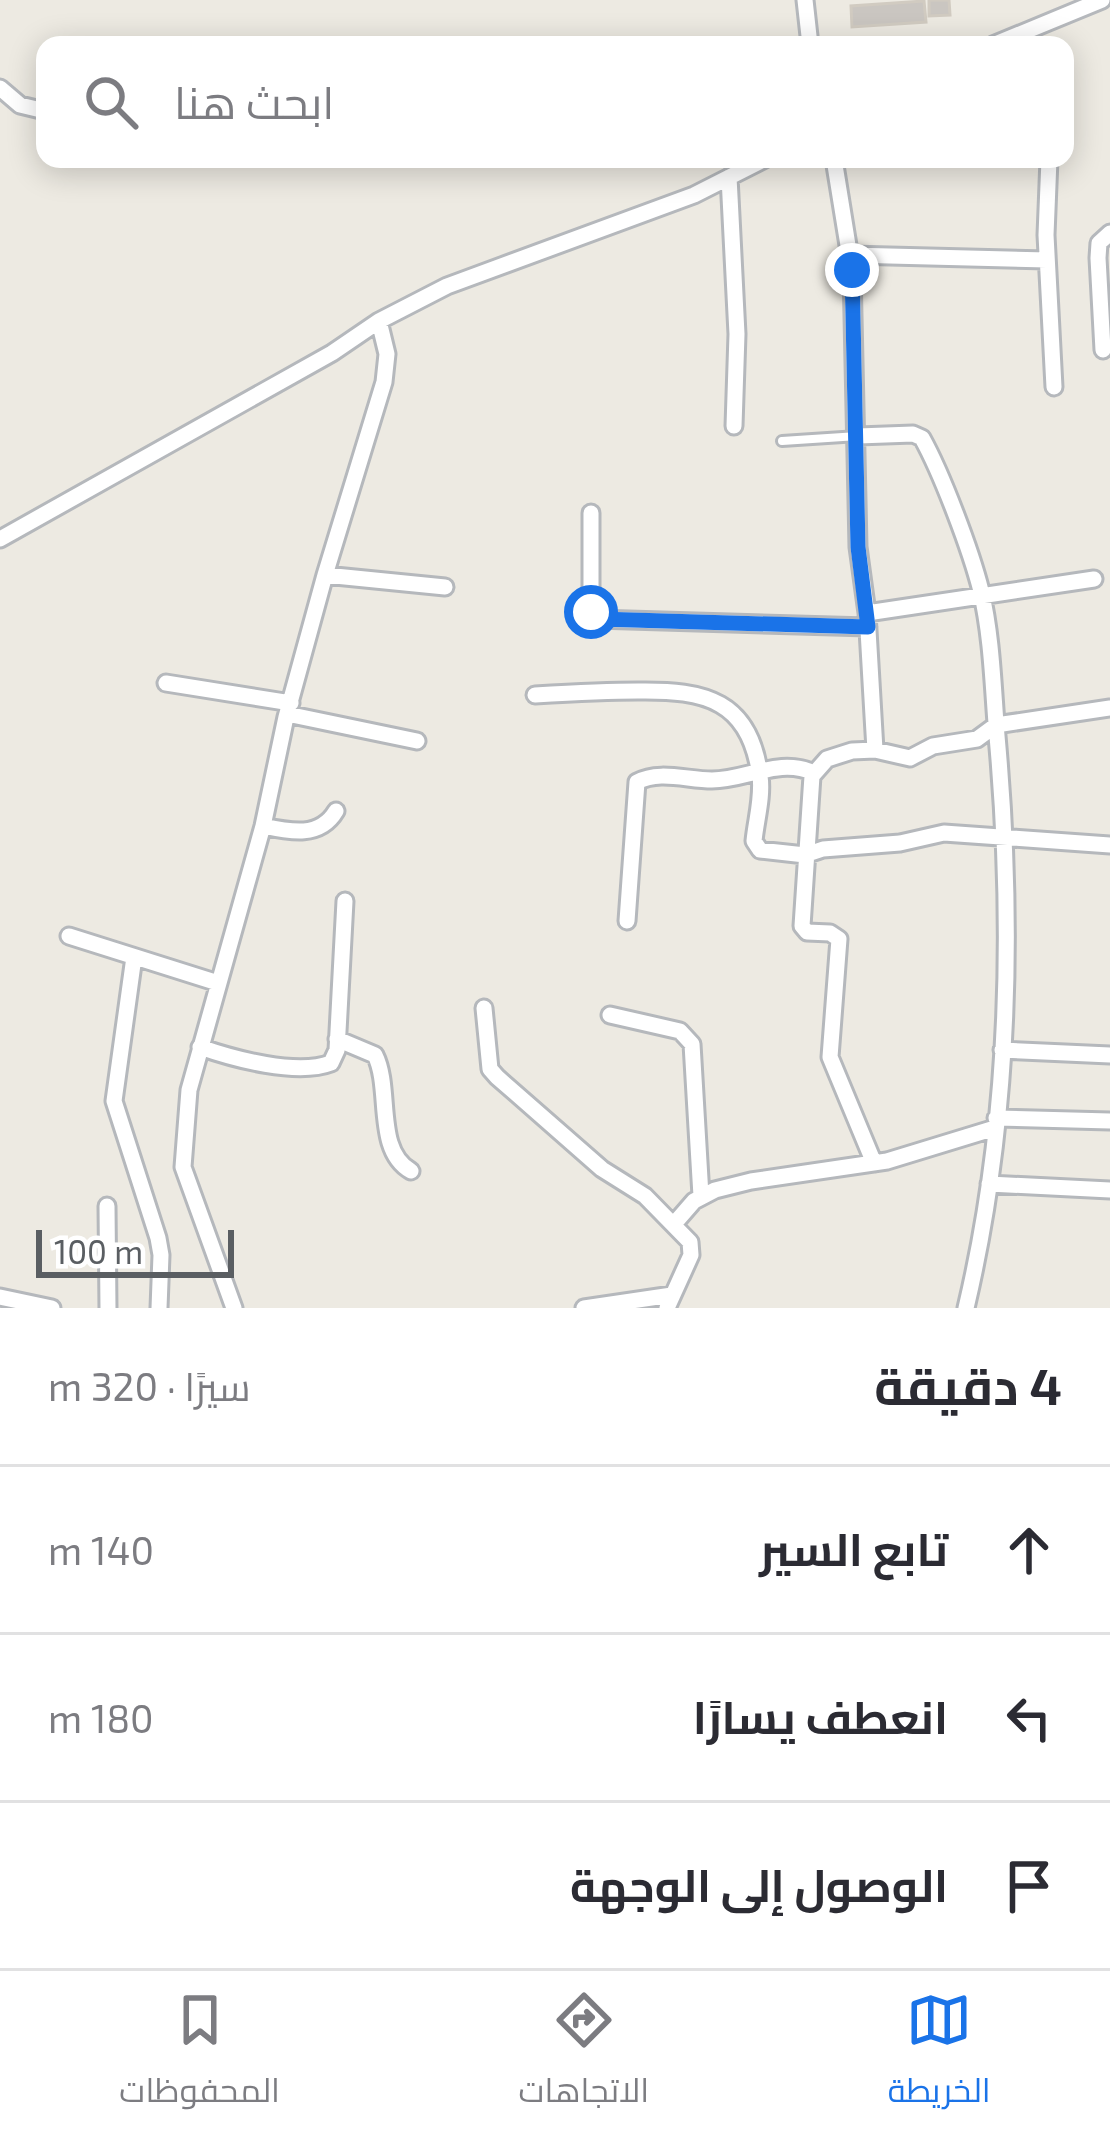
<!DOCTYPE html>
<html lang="ar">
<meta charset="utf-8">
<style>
body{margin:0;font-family:"Exo 2",Cairo,sans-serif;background:#f7f7f7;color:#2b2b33;direction:rtl}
.scale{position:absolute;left:36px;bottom:30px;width:198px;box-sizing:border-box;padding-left:12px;border:6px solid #5a5e62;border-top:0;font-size:33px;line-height:42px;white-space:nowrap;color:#5a5e62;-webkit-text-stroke:9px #fff;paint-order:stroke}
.stop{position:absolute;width:36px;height:36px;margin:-27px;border:9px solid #1a73e8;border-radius:50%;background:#fff}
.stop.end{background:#1a73e8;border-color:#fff;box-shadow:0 3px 12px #0008}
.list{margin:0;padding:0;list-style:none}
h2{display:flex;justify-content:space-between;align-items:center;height:156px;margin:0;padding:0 48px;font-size:51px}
h2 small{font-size:39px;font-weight:400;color:#7c7c81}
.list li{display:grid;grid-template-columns:78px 1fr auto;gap:36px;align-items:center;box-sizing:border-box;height:168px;padding:0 48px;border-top:3px solid #e1e1e2}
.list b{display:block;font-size:45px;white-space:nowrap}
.list em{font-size:39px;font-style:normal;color:#7c7c81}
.icon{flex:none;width:66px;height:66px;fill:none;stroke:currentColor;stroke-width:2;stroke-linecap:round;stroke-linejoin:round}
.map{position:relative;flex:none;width:1110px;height:1308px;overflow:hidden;direction:ltr}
.search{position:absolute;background:#fff;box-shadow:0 6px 30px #0003;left:36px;right:36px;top:36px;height:132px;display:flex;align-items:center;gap:30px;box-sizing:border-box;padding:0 42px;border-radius:24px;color:#7c7c81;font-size:45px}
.sheet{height:660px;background:#fff}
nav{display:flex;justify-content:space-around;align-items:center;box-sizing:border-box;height:168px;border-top:3px solid #e1e1e2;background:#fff;font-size:33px;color:#7c7c81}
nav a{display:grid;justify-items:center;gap:6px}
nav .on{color:#1a73e8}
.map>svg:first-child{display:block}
.building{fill:#cac6c1;stroke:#d1cbc1;stroke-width:3}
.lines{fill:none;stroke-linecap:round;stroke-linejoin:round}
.lane-casing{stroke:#b5b8bc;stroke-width:14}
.street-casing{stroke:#b5b8bc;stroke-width:21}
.lane{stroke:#fff;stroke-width:8}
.street{stroke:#fff;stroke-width:15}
.route{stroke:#1a73e8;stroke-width:15}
</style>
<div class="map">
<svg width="1110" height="1308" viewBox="0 0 1110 1308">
<rect width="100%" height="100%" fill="#edeae2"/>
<path class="building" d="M929,0H949L950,15L929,16Z
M924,1L926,22L852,27L851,6Z"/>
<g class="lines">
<defs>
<path id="lane" d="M782,441L858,436"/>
<path id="street" d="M805,0L810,45
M993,45L1102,0
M0,88L20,105L45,111
M834,159L852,270L858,547L867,613L875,750
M1049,159L1046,235L1054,387
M729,177L737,334L734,426
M850,255L1047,260
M1103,350L1098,258L1099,243L1110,233
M858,436L913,434L922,438C942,474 971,551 981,591C992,637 993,689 997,736C1014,925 1010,1122 966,1308
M591,513V612L595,619L868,627
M0,539L332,353L379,321L447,286L694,195L765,159
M325,575L445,587
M867,613L1094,579
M166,683L291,703
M535,695C569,693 604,691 638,691C705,690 750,700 760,776C763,797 756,820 754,841L760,850L805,855L823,849L900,843L944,833L1110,845
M287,714L417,741
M263,826C291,832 320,838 336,811
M627,921L637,782C659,770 687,780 712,780C747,780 779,757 814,773
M69,936L218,983
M134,957L114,1101L158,1238L161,1255L159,1308
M484,1008L490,1069L497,1077L602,1169L645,1196L690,1242L691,1255L667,1308
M610,1015L680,1031L692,1044L701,1196
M337,1039L375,1055C392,1089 374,1150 411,1171
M200,1047C234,1059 297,1076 331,1063L337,1050L345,901
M1002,1050L1110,1055
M996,1118L1110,1121
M874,1163L830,1057L839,939L830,933L807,932L802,926L812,776L827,759L852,751L875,750L910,758L933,746L977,739L996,725L1110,708
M989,1184L1110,1190
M107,1206L108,1308
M674,1224L694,1201L715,1190L751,1181L887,1161L995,1128
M0,1297L52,1308
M234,1308L183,1167L189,1090L263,826L286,717L325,575L384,382L387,354L379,321
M584,1308L672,1295"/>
</defs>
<use href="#lane" class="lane-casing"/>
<use href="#street" class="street-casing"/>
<use href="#lane" class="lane"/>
<use href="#street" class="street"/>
</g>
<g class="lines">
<path class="route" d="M591,612L593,618L599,619L868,627L858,547L852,270"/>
</g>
</svg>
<div class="scale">100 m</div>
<div class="stop" style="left:591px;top:612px"></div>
<div class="stop end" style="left:852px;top:270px"></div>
<div class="search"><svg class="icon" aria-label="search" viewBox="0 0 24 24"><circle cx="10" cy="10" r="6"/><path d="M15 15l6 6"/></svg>ابحث هنا</div>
</div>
<section class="sheet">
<h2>4 دقيقة<small>سيرًا · 320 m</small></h2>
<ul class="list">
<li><svg class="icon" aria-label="ahead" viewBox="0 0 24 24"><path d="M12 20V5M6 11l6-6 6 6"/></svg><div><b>تابع السير</b></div><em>140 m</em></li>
<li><svg class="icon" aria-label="left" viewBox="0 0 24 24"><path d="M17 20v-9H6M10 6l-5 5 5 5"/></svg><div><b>انعطف يسارًا</b></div><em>180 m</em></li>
<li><svg class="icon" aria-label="arrive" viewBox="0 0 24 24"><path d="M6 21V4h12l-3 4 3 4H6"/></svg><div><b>الوصول إلى الوجهة</b></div></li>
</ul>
</section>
<nav>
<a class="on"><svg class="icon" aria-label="map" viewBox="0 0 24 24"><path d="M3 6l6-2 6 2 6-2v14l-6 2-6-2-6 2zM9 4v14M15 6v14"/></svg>الخريطة</a>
<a><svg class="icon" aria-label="directions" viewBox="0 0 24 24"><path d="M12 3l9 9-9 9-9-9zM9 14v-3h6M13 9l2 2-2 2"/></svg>الاتجاهات</a>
<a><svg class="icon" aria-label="saved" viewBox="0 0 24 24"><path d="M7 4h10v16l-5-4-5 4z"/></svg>المحفوظات</a>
</nav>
